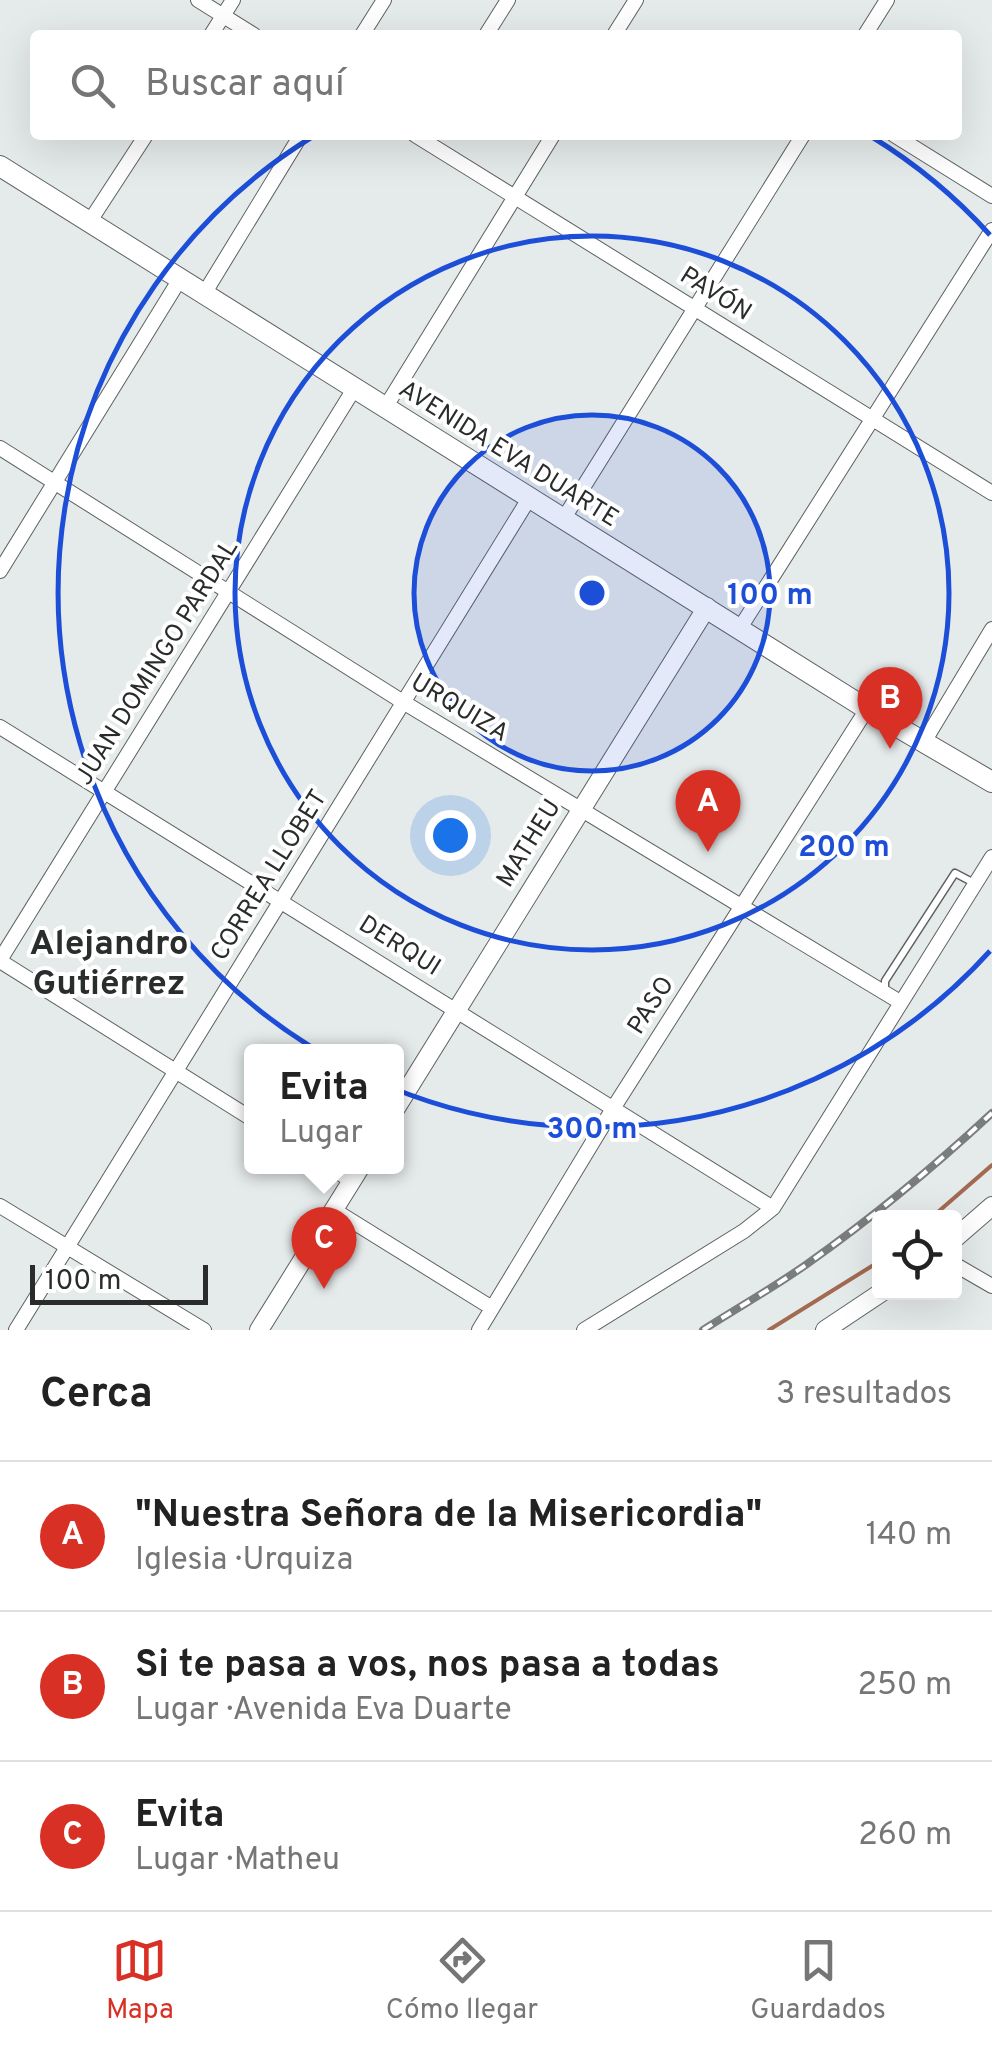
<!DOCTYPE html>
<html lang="es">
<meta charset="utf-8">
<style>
body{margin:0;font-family:Overpass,sans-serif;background:#f2f2f2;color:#222}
.controls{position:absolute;right:30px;bottom:30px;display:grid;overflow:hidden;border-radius:10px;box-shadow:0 10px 40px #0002}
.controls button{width:90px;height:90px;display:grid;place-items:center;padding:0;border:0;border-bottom:2px solid #e0e0e0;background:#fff;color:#222;font:50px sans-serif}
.scale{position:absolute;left:30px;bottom:25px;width:178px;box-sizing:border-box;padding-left:10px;border:5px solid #2a2c2c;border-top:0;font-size:28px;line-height:35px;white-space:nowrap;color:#2a2c2c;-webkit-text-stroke:8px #fff;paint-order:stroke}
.you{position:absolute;left:450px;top:835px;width:35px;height:35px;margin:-25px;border:8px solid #fff;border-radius:50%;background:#1a73e8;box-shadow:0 0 0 15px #1a73e833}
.badge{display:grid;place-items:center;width:65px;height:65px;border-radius:50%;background:#d93025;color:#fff;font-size:32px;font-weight:700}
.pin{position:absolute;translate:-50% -82px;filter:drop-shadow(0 2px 5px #0008)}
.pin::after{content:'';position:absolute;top:52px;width:35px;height:30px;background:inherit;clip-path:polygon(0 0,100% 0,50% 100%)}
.popup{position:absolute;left:244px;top:1044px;width:160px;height:130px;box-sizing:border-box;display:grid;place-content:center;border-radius:10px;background:#fff;filter:drop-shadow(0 2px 8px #0005);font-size:32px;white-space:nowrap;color:#767676}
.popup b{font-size:38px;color:#222}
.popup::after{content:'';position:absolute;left:50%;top:100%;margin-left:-20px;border:20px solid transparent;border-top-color:#fff}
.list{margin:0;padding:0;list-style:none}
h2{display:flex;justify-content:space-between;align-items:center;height:130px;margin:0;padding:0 40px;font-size:42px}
h2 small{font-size:32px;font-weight:400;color:#767676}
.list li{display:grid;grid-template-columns:65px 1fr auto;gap:30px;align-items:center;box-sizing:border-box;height:150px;padding:0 40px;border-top:2px solid #e0e0e0}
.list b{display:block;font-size:38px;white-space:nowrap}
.list p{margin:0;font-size:32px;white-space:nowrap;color:#767676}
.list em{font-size:32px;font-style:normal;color:#767676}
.icon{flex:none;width:55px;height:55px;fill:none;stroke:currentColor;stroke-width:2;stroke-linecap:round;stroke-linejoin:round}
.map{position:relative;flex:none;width:992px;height:1330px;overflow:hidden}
.search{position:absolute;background:#fff;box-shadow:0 10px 40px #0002;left:30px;right:30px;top:30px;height:110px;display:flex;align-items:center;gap:25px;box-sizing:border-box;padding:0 35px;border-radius:10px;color:#767676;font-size:38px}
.sheet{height:580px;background:#fff}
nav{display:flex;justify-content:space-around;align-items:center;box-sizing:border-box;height:140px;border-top:2px solid #e0e0e0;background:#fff;font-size:28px;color:#767676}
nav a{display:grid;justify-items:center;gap:5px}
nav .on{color:#d93025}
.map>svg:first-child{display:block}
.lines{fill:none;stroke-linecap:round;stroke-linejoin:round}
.stream{stroke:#a26a50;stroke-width:4}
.service-casing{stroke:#5d6261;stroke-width:9}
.minor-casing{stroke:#5d6261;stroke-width:16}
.tertiary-casing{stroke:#5d6261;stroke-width:20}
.secondary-casing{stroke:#5d6261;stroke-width:22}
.service{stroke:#fff;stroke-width:6}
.minor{stroke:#fff;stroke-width:14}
.tertiary{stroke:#fff;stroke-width:18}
.secondary{stroke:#fff;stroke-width:20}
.rail-casing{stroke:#7a7d7d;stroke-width:8}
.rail{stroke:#fff;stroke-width:4;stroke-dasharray:11;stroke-linecap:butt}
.ring{fill:none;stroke:#1d4ed8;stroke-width:5}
.labels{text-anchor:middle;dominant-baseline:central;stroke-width:8;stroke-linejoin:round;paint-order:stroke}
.street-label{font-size:25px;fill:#2a2c2c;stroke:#fff}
.district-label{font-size:35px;font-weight:bold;fill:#292d2c;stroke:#fff}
.centre{fill:#1d4ed8;stroke:#fff;stroke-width:5}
.ring-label{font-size:30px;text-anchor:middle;font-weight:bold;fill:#1d4ed8;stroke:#fff;stroke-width:8;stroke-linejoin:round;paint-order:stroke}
</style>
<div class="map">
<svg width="992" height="1330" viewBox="0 0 992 1330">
<rect width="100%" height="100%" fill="#e5eaea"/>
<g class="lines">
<path class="stream" d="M931,1218L992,1165
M769,1330L880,1261"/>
<defs>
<path id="service" d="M885,994V981L955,873L974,883"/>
<path id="minor" d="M198,0L254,35
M211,35L233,0
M362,35L384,0
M486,35L508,0
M614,35L636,0
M865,35L887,0
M415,135L992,493
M894,135L992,196
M90,221L146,135
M204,294L301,135
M385,408L553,135
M0,448L403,702L900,1002
M564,518L803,135
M0,571L180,279
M740,628L992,230
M0,727L773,1208
M924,742L992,629
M0,960L354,389
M0,961L252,1119
M328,1166L352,1181
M0,1206L204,1330
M334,1210L492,1308
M954,1264L992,1286
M16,1330L530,497
M479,1330L614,1107L867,709
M584,1330L744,1231L773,1208L992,857"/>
<path id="tertiary" d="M396,1108L707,607
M954,1239L992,1206
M259,1330L361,1166
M825,1330L882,1292"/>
<path id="secondary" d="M0,166L867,709L992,782"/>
</defs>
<use href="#service" class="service-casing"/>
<use href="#minor" class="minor-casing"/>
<use href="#tertiary" class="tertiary-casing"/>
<use href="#secondary" class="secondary-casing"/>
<use href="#service" class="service"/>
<use href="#minor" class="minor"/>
<use href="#tertiary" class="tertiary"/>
<use href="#secondary" class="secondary"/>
<defs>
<path id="rail" d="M703,1330C737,1308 773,1288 807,1264C872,1218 934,1167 992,1113"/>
</defs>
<use href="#rail" class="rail-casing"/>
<use href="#rail" class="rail"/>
</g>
<circle cx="592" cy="593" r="178" fill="#1d4ed8" fill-opacity=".12"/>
<g class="ring">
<circle cx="592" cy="593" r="178"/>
<circle cx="592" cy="593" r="357"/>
<path d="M990 951A535 535 0 1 1 312 137M872 137A535 535 0 0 1 990 235"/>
</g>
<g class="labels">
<g class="street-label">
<text transform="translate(715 295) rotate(32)">PAVÓN</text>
<text transform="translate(508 455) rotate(32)">AVENIDA EVA DUARTE</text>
<text transform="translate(158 663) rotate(-58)">JUAN DOMINGO PARDAL</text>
<text transform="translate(459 709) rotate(31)">URQUIZA</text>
<text transform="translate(530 844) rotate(-58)">MATHEU</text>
<text transform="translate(270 876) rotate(-58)">CORREA LLOBET</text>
<text transform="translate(399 947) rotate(32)">DERQUI</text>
<text transform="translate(652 1006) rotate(-57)">PASO</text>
</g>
<g class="district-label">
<text x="109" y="945">Alejandro<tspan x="109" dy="40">Gutiérrez</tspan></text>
</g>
</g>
<circle cx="592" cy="593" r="15" class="centre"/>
<g class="ring-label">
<text x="770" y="604">100 m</text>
<text x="844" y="856">200 m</text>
<text x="592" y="1138">300 m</text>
</g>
</svg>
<div class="controls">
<button><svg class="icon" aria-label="locate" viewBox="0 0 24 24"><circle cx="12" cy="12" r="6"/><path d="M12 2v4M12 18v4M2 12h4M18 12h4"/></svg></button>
</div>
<div class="scale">100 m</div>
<div class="you"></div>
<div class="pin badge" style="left:708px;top:852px">A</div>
<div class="pin badge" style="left:890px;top:749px">B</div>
<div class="pin badge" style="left:324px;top:1289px">C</div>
<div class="popup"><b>Evita</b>Lugar</div>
<div class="search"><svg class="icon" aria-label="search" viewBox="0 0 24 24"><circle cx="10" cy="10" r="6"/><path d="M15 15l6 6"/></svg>Buscar aquí</div>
</div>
<section class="sheet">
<h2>Cerca<small>3 resultados</small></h2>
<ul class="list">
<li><span class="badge">A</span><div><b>&quot;Nuestra Señora de la Misericordia&quot;</b><p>Iglesia · Urquiza</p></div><em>140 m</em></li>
<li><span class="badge">B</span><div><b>Si te pasa a vos, nos pasa a todas</b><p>Lugar · Avenida Eva Duarte</p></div><em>250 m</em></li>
<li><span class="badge">C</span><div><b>Evita</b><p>Lugar · Matheu</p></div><em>260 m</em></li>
</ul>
</section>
<nav>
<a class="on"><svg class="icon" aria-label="map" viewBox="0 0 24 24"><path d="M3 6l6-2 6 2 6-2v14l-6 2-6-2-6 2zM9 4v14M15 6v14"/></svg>Mapa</a>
<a><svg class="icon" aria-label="directions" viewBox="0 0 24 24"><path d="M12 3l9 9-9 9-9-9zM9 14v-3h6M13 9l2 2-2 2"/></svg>Cómo llegar</a>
<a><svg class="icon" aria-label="saved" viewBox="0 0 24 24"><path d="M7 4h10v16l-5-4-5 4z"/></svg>Guardados</a>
</nav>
